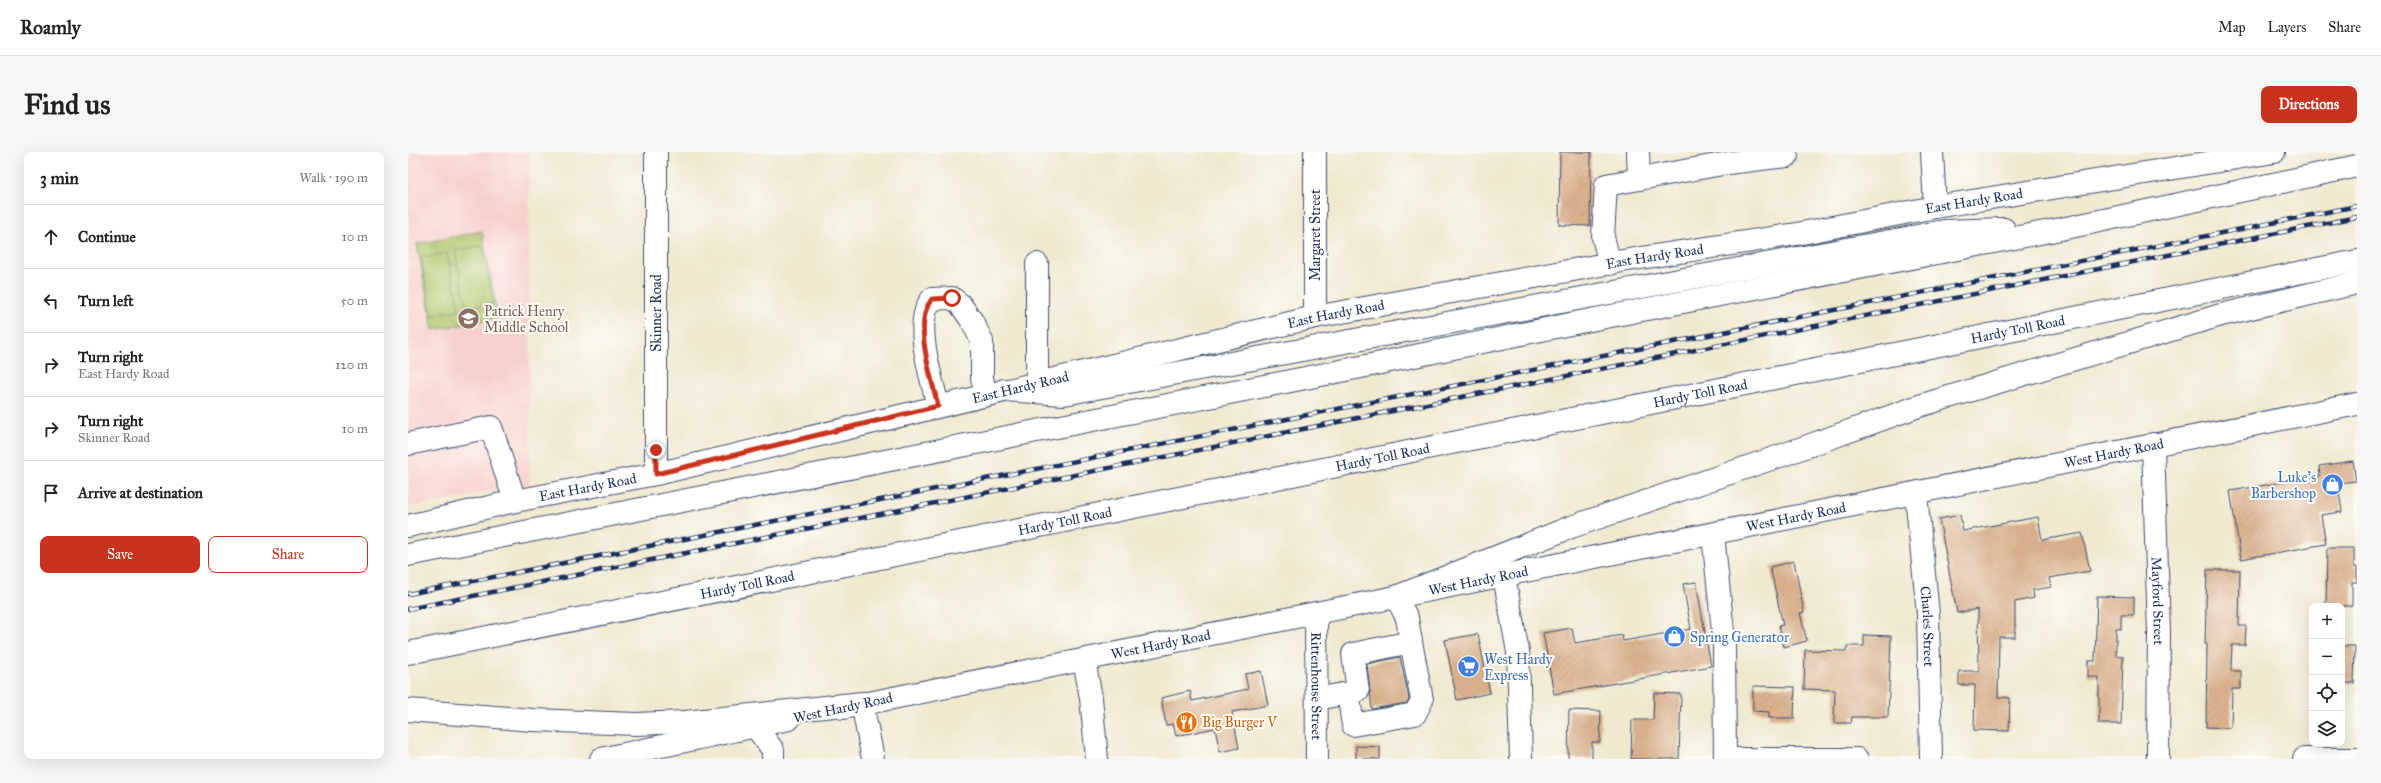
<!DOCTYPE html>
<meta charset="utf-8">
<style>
body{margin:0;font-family:"IM FELL Great Primer",serif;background:#f6f6f6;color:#202124}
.controls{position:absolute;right:12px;bottom:12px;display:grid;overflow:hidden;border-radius:8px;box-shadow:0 4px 16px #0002}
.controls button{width:36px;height:36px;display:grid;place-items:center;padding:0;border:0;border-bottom:1px solid #e0e0e0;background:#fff;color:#202124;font:20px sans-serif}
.stop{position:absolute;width:12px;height:12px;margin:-9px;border:3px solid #c8321e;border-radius:50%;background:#fff}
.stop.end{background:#c8321e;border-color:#fff;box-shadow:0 1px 4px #0008}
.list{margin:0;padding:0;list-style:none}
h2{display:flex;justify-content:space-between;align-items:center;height:52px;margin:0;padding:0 16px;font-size:17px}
h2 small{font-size:13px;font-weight:400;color:#757577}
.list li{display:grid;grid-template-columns:26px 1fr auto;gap:12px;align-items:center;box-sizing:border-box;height:64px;padding:0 16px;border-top:1px solid #e0e0e0}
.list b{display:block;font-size:15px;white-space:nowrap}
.list p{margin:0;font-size:13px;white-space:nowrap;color:#757577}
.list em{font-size:13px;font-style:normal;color:#757577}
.actions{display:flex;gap:8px;padding:12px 16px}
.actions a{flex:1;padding:9px 0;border:1px solid #c8321e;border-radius:8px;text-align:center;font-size:14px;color:#c8321e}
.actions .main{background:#c8321e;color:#fff}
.icon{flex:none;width:22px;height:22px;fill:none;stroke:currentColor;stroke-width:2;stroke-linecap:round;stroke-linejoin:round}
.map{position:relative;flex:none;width:1949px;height:607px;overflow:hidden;border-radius:8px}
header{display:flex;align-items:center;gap:24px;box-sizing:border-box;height:56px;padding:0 20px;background:#fff;border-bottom:1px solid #e0e0e0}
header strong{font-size:19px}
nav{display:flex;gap:22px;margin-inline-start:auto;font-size:14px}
.intro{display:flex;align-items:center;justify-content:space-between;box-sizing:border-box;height:96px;padding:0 24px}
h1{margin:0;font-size:28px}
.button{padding:10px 18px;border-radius:8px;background:#c8321e;color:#fff;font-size:14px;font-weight:700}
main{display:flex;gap:24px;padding:0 24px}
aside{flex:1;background:#fff;border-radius:8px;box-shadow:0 4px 16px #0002}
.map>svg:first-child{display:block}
.built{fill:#f7d0cb}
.park{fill:url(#park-crowns);stroke:#647a64}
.pitch{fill:#aec66b;stroke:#647a64}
.building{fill:url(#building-hatch)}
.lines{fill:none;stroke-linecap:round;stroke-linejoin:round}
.minor-casing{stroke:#3b4b6f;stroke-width:24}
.major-casing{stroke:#3b4b6f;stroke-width:24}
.highway-casing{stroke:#3b4b6f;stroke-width:24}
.minor{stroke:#fff;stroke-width:22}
.major{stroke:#fff;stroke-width:22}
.highway{stroke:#fff;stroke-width:22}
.rail-casing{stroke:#1b2f5e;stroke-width:4.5}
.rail{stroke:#fdfcf7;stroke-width:3;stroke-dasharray:9;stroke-linecap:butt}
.route{stroke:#c8321e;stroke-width:5}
.labels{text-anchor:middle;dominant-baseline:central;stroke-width:4;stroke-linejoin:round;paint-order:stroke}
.street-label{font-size:14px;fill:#1b2f5e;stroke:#fdfcf7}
.education-label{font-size:14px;fill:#785e54;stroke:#fdfcf7;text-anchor:start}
.shop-label{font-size:14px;fill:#366cbe;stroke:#fdfcf7;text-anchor:start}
.food-label{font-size:14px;fill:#c56008;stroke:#fdfcf7;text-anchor:start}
</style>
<header>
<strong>Roamly</strong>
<nav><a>Map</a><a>Layers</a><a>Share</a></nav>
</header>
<div class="intro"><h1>Find us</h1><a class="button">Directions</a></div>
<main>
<aside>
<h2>3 min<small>Walk · 190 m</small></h2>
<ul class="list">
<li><svg class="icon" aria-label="ahead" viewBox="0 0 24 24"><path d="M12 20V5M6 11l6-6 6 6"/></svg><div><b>Continue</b></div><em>10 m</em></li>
<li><svg class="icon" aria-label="left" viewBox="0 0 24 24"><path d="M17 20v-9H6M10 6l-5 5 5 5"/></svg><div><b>Turn left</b></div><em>50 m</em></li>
<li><svg class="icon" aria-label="right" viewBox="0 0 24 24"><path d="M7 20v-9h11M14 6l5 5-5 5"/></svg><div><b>Turn right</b><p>East Hardy Road</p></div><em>120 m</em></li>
<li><svg class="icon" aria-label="right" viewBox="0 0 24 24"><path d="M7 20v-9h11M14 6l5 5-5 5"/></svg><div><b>Turn right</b><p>Skinner Road</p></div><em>10 m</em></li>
<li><svg class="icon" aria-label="arrive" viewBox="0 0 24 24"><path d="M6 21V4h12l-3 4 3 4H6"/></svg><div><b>Arrive at destination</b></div></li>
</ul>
<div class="actions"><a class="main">Save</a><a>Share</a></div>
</aside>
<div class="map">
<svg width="1949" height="607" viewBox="0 0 1949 607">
<defs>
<pattern id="park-crowns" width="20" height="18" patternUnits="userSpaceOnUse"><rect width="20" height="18" fill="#aec66b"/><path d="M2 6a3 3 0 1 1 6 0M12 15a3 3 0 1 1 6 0" fill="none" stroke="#95aa5f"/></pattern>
<pattern id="building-hatch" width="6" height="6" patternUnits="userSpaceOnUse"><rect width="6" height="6" fill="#ddb38f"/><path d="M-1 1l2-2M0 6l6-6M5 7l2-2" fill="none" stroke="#bd9a7e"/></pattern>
</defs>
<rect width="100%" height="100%" fill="#fdfcf7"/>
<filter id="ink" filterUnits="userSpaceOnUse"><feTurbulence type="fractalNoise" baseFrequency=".025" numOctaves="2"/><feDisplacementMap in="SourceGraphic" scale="8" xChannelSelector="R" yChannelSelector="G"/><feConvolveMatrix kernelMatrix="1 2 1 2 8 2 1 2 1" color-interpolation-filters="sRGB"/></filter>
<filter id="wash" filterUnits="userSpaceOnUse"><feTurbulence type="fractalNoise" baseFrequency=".012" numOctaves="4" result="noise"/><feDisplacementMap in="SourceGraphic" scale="16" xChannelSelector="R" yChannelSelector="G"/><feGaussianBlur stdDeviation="0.9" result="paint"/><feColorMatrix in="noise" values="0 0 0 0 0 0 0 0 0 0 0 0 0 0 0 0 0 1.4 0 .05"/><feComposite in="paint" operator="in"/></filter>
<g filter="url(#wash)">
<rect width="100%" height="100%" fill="#f0e9d0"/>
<path class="built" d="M0,0H121L122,333L0,355Z"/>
<path class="park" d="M74,79L90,166L25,178L9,92Z"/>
<path class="pitch" d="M74,94L85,151L59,156L47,99Z
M39,101L51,158L24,163L13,106Z"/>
<g id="blocks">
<path class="building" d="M1152,0H1183L1182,74L1151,73Z
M1945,309L1948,329L1930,331L1934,360L1913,363L1918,392L1833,407L1822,339L1912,324L1911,314Z
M1552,363L1555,379L1630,365L1634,388L1674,381L1682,419L1641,426L1643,435L1625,438L1626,446L1607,450V485H1591L1590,545L1602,546L1601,579L1566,578L1567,533H1551V519H1571L1570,457L1549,461L1531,367Z
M1919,396H1946V415H1949V430H1944V454H1918Z
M1386,409L1396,460L1392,461L1399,489L1376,495L1371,474L1375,473L1362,415Z
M1799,418H1832L1831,474H1838L1837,493H1824L1823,519H1833V537H1824L1823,576L1798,575L1799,492H1797Z
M1288,430L1303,514L1146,542L1135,481L1164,476L1167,491L1214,483L1215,489L1283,477L1275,432Z
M1689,444L1726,445V463H1713V477L1708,476V504H1715L1713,572H1691V525H1680V509H1687Z
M1070,482L1082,541L1049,548L1037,488Z
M1456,483L1483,484L1480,565H1444L1443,571H1426L1427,538L1396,537L1397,498L1438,499L1439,494H1456Z
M1934,494H1947L1946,531H1934Z
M992,505L1001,547L999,551L964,557L959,512Z
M853,519L860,553L824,560L831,596L812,600L807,576L768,584L765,572L758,573L753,546L782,539L784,549L840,537L837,522Z
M1345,534L1387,535L1386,566H1361V560L1345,559Z
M1246,541L1273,542L1271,607H1223L1224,568H1245Z
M1161,558L1193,559L1192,590H1184V607H1160Z
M948,594L972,595V607H948Z"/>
</g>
</g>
<g filter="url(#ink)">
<use href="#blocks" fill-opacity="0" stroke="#3b4b6f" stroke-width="1"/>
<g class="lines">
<defs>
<g id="minor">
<path d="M1230,0L1231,27"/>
<path d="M1524,0L1527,55"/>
<path d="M629,112V231"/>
<path d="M1202,112L1195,85L1198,33L1320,11L1379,4"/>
<path d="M907,165V0"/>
<path d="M530,254C524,227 504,170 524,147L544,146L552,152L564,169L574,189V226L578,243"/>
<path d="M0,292L83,275L107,349"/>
<path id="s1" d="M1745,292L1751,481L1750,607"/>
<path d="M248,322V0"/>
<path id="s2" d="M1508,342L1520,462L1523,607"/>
<path d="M1305,383L1316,489L1317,607"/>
<path d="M1096,424L1110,500L1113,607"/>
<path id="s3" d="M908,462L909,607"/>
<path d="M676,508L683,546L689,607"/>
<path d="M940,541L945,573L1007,562L1014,548L1003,490"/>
<path d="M909,547L950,539L945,502L1003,490L999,466L988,445"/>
<path d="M454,551L465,607"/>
<path d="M347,574L365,598V607"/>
<path d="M1317,607H1449"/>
<path d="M1896,607H1949"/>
</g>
<g id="major">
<path id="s4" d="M0,374L107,349L248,322L907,165L1220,108L1389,82L1527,55L1866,0"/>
<path id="s5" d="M435,556L1949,252"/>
<path d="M193,607L381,567"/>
</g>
<g id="highway">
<path d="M596,238L656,242L1536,79L1596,77"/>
<path d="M0,403L958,214L1172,170L1663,75L1949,14"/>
<path d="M988,445L1163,375L1369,305L1511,254L1813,163L1949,131"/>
<path id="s6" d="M0,501L1949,109"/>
<path d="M0,558L125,568L228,572L277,570L454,551"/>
</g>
</defs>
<use href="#minor" class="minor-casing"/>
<use href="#major" class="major-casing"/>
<use href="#highway" class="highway-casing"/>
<use href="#minor" class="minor"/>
<use href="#major" class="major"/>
<use href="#highway" class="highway"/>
<defs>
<path id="rail" d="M0,442L1949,54
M0,457L1949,65"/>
</defs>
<use href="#rail" class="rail-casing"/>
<use href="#rail" class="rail"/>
</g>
</g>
<g class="lines" filter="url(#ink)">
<path class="route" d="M248,298V322L530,254C524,227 504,170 524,147L544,146"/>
</g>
<defs>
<symbol id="school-disc" viewBox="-11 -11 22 22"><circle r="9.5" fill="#8d6e63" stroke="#fdfcf7"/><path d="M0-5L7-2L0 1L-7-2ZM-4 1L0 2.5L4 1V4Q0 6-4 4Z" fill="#fff"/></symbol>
<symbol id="shop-disc" viewBox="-11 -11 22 22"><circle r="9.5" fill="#3f7fe0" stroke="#fdfcf7"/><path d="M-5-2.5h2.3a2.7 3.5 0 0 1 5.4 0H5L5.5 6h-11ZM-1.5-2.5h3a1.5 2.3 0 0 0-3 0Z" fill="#fff"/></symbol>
<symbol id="supermarket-disc" viewBox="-11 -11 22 22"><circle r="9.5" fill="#3f7fe0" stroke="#fdfcf7"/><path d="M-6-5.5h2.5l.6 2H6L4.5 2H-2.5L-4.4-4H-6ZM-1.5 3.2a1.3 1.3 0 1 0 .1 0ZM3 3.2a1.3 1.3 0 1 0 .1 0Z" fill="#fff"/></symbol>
<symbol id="restaurant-disc" viewBox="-11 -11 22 22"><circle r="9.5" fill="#e8710a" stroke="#fdfcf7"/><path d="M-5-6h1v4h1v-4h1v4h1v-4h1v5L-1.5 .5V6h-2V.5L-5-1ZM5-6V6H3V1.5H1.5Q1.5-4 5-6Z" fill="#fff"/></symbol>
</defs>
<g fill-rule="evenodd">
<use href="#school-disc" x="48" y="154" width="25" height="25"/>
<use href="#shop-disc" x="1912" y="320" width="25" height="25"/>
<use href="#shop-disc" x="1254" y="472" width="25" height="25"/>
<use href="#supermarket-disc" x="1048" y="502" width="25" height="25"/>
<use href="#restaurant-disc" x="766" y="558" width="25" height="25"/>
</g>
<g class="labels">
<g class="street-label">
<text stroke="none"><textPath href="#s4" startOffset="1600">East Hardy Road</textPath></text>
<text transform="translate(907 83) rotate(-90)">Margaret Street</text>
<text stroke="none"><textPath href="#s4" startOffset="1276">East Hardy Road</textPath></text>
<text transform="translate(248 161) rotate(-90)">Skinner Road</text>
<text stroke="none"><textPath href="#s4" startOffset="952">East Hardy Road</textPath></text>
<text stroke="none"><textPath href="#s6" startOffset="1642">Hardy Toll Road</textPath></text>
<text stroke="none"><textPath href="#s4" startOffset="628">East Hardy Road</textPath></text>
<text stroke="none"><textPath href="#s6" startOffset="1318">Hardy Toll Road</textPath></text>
<text stroke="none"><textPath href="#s5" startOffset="1296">West Hardy Road</textPath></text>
<text stroke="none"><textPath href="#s6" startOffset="994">Hardy Toll Road</textPath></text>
<text stroke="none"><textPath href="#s4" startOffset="184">East Hardy Road</textPath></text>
<text stroke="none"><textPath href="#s5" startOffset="972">West Hardy Road</textPath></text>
<text stroke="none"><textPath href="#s6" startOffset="670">Hardy Toll Road</textPath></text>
<text stroke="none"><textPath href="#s5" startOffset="648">West Hardy Road</textPath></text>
<text stroke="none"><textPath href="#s6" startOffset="346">Hardy Toll Road</textPath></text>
<text stroke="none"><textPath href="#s1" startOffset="157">Mayford Street</textPath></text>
<text stroke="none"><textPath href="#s2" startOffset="133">Charles Street</textPath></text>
<text stroke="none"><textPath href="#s5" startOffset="324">West Hardy Road</textPath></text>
<text stroke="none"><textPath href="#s3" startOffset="72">Rittenhouse Street</textPath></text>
<text transform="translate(435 556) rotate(-12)">West Hardy Road</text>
</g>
<g class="education-label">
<text x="76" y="159">Patrick Henry<tspan x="76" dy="16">Middle School</tspan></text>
</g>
<g class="shop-label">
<text x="1908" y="325" text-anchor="end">Luke's<tspan x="1908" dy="16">Barbershop</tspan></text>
<text x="1282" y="485">Spring Generator</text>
<text x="1076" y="507">West Hardy<tspan x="1076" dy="16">Express</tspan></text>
</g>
<g class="food-label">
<text x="794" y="570">Big Burger V</text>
</g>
</g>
</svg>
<div class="controls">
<button>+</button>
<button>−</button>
<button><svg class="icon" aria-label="locate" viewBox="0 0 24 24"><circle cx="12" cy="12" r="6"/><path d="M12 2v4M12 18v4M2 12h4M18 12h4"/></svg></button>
<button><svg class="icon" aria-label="layers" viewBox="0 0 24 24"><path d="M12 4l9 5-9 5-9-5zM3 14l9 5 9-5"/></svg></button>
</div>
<div class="stop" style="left:544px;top:146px"></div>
<div class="stop end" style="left:248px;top:298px"></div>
</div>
</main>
